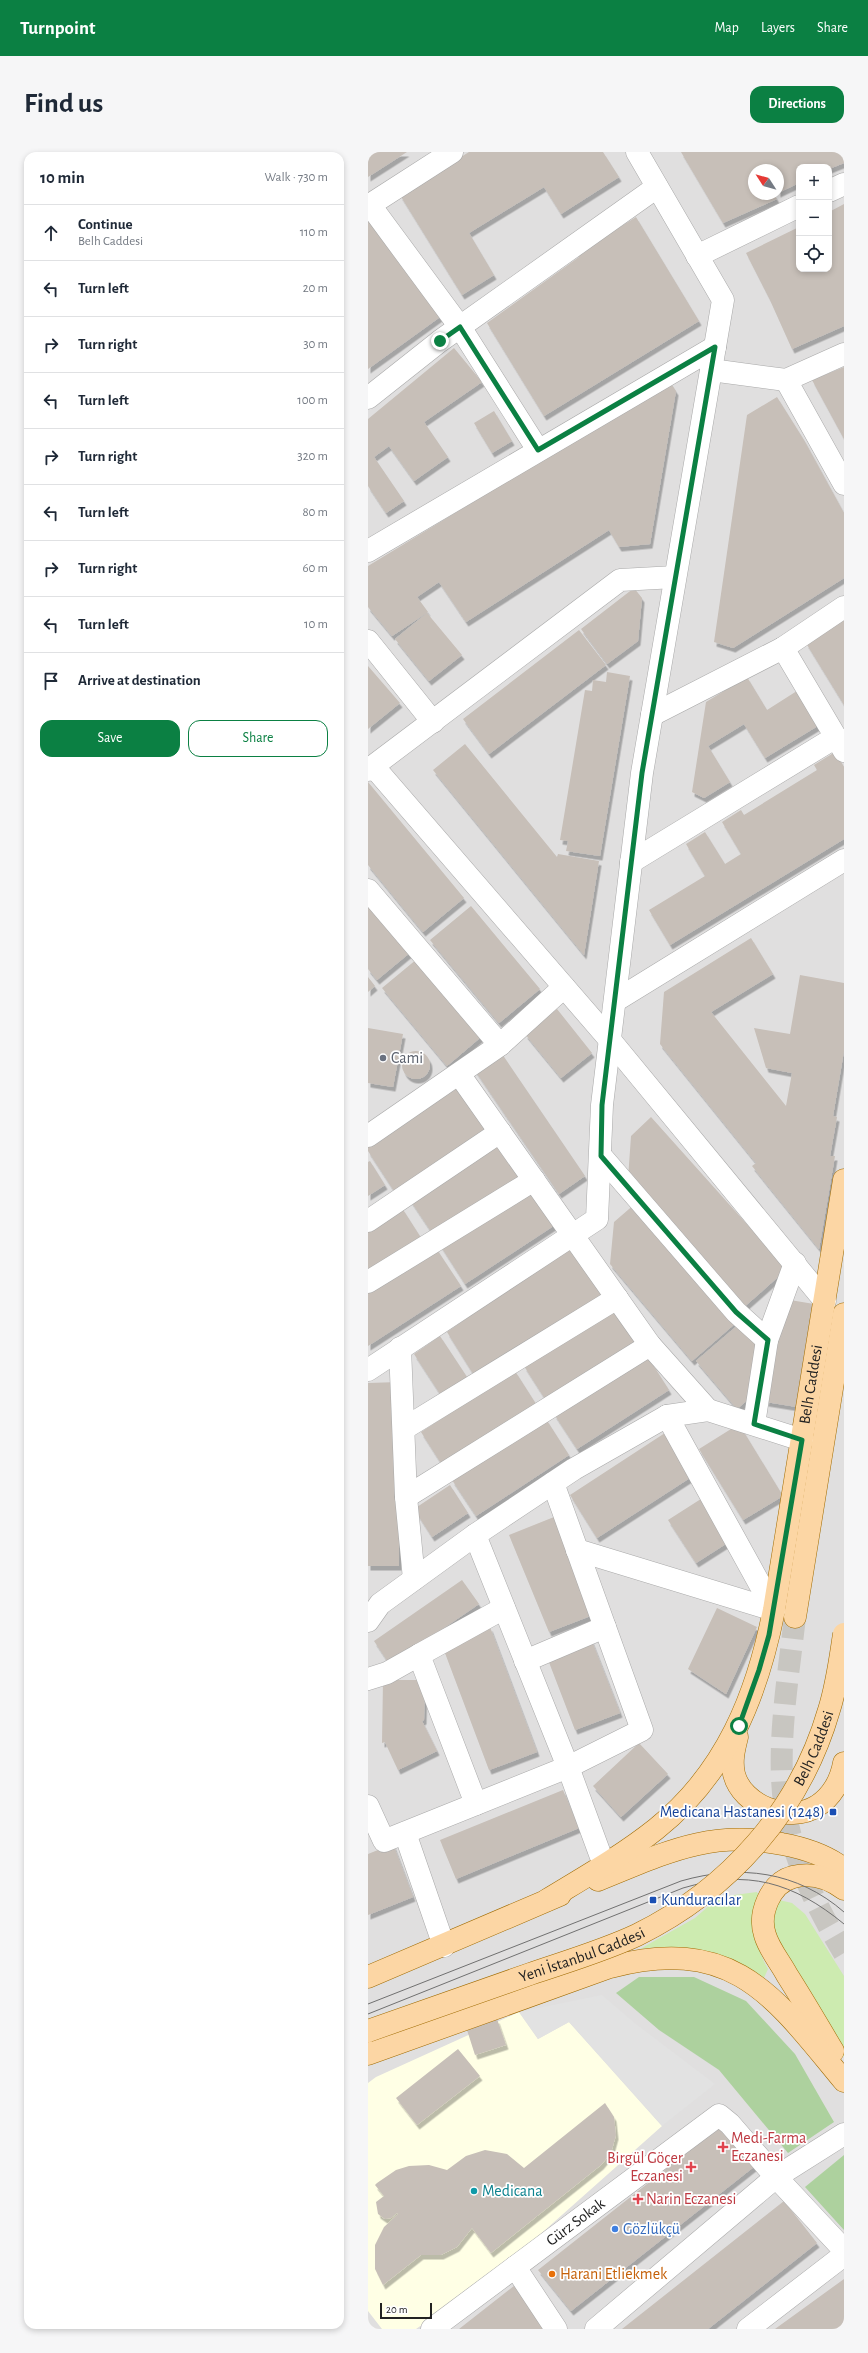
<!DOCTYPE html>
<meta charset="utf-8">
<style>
body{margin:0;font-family:"Alegreya Sans",sans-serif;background:#f6f6f7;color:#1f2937}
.controls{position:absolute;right:12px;top:12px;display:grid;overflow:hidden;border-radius:8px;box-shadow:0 2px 6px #0003}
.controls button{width:36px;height:36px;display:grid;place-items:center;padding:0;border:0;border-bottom:1px solid #e0e1e3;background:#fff;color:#1f2937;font:20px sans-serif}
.compass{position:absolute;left:380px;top:12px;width:36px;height:36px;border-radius:50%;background:#fff;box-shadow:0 2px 6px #0003;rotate:306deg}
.scale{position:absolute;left:12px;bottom:10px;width:52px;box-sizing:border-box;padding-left:4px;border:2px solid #222;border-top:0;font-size:11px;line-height:14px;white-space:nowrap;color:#222;-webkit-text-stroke:3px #fff;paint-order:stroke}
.stop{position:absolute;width:12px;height:12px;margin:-9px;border:3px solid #0b8043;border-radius:50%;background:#fff}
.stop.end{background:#0b8043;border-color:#fff;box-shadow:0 1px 4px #0008}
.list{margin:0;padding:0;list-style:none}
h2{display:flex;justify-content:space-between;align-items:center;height:52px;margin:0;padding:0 16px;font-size:17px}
h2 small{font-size:13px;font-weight:400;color:#747a83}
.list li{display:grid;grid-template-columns:26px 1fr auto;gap:12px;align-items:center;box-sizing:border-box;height:56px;padding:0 16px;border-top:1px solid #e0e1e3}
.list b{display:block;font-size:15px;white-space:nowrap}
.list p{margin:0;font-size:13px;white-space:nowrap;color:#747a83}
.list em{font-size:13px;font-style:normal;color:#747a83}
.actions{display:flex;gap:8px;padding:12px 16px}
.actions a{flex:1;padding:9px 0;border:1px solid #0b8043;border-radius:12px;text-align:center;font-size:14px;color:#0b8043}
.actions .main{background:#0b8043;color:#fff}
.icon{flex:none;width:22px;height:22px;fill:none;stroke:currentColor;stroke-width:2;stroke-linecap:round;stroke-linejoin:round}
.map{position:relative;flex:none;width:476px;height:2177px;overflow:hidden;border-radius:12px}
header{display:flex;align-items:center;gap:24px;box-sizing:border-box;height:56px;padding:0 20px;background:#0b8043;color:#fff}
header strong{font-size:19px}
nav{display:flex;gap:22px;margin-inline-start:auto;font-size:14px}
.intro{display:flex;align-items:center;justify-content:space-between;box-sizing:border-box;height:96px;padding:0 24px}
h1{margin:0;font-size:28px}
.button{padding:10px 18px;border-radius:12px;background:#0b8043;color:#fff;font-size:14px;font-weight:700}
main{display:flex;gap:24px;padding:0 24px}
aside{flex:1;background:#fff;border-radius:12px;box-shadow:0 2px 6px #0003}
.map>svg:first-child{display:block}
.residential{fill:#e0dfdf;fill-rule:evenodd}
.education{fill:#ffffe5}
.grass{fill:#cdebb0}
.forest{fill:#add19e}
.parking{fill:#e2e2e2}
.building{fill:#c7bfb8;filter:url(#shadow)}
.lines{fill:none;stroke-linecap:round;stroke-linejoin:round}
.major-tunnel{stroke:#c8c6c1;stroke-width:22;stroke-dasharray:22 11;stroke-linecap:butt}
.minor-casing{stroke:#a9a9a9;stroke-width:23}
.major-casing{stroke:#a06b00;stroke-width:23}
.minor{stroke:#fff;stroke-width:22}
.major{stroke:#fcd6a4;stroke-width:22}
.tram{stroke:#707070;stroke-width:1}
.major-bridge-casing{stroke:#a06b00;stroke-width:23;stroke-linecap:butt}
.major-bridge{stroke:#fcd6a4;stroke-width:22}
.route{stroke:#0b8043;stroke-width:5}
.worship-dot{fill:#6b7280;stroke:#fff;stroke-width:1.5}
.transit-dot{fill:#1a4fb4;stroke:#fff;stroke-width:1.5}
.health-dot{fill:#e0444e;stroke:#fff;stroke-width:1.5}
.culture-dot{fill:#0f9aa8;stroke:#fff;stroke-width:1.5}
.shop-dot{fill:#3f7fe0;stroke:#fff;stroke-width:1.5}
.food-dot{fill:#e8710a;stroke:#fff;stroke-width:1.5}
.labels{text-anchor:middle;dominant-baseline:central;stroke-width:3.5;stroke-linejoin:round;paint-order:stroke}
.worship-label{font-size:16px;fill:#5b616d;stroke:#fff;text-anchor:start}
.street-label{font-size:16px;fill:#222;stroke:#fff}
.transit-label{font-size:16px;fill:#164399;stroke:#fff;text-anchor:end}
.health-label{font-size:16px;fill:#be3a42;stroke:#fff;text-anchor:start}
.culture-label{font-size:16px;fill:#0d838f;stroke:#fff;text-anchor:start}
.shop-label{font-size:16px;fill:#366cbe;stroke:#fff;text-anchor:start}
.food-label{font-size:16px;fill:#c56008;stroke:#fff;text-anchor:start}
</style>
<header>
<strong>Turnpoint</strong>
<nav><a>Map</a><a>Layers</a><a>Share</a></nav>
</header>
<div class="intro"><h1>Find us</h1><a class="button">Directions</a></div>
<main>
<aside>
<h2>10 min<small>Walk · 730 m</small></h2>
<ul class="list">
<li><svg class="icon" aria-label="ahead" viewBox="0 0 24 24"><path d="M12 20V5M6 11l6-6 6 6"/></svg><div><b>Continue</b><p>Belh Caddesi</p></div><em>110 m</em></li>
<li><svg class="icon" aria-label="left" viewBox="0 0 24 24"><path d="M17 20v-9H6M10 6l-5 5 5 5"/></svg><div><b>Turn left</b></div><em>20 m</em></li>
<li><svg class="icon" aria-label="right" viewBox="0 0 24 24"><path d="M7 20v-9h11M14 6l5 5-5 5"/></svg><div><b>Turn right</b></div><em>30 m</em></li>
<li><svg class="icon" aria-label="left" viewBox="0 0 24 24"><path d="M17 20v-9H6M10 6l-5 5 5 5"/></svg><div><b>Turn left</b></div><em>100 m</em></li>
<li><svg class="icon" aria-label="right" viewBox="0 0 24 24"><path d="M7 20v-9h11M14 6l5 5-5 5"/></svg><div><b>Turn right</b></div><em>320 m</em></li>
<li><svg class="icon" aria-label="left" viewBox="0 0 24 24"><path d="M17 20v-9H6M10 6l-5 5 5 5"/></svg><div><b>Turn left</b></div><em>80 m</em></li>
<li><svg class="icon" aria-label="right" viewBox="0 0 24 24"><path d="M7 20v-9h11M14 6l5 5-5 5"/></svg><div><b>Turn right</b></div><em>60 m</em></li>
<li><svg class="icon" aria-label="left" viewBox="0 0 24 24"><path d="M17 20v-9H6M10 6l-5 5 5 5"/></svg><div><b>Turn left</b></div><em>10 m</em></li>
<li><svg class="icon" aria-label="arrive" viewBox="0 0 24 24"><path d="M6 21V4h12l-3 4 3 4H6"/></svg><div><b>Arrive at destination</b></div></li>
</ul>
<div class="actions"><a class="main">Save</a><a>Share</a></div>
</aside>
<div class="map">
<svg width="476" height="2177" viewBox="0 0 476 2177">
<defs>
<filter id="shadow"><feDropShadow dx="2.5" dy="4.5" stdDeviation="0" flood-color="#0004"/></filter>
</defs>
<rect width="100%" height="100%" fill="#f2efe9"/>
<path class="residential" d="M0,0H476V2177H0ZM431,15H461V117H431ZM386,18H410V42H386Z"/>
<path class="education" d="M151,1860L170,1887L201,1870L294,1974L132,2118L48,2177H14L0,2159V1931L8,1925Z"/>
<path class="grass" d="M389,1740L391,1744C387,1777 384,1787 400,1817L396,1826C359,1799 317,1791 272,1797L327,1766L351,1745Z
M411,1748L424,1751L437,1762L476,1824V1905L421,1817L400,1776Z"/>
<path class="forest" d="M271,1825H326L378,1849L427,1902L466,1970L420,2001L351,1918L291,1878L248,1841Z
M476,2003V2078L437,2035Z"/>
<path class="parking" d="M234,1843L268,1872L347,1932L294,1974L201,1870L170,1887L151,1860Z"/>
<path class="building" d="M0,0H39L0,25Z
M101,0H235L251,25L193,62L176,35L101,81L126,123L94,143L32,43Z
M313,0H476V11L461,17V15H431V31L410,41V18H386V42H406L409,47L355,71Z
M476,52V174L424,197L402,148L378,101L431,75V117H461V60Z
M268,65L331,169L176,264L119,171L211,105L209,102Z
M0,66L72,165L0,217Z
M86,196L114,230L56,270L80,305L46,329L21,294L6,305L36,349L18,361L0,334V267Z
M476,215V287L444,228Z
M302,230L308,239L282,392L251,395L241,378L98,470L71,430L49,445L60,460L24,484L0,455V414Z
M409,245L436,288L476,361V426L365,496L346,490L379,263Z
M126,259L144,289L124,301L106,271Z
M266,436L274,446L270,489L239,512L213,477Z
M59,461L94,503L61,529L27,487Z
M476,468V553L438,491Z
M211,478L238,513L121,602L95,567Z
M0,514L32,551L0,577Z
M239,520L262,524L232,704L198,699L200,689L192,688L217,538L224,539L225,528L238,530Z
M379,525L399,558L432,537L453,572L397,606L376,572L340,594L362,630L336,646L324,640L338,550Z
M97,592L189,705L190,702L231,709L216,803L65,618Z
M467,600L476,615V687L302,793L281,758L337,724L318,692L337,680L357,712L373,702L354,670L373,658L376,663L449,618L446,613Z
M0,630L96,746L55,780L0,713Z
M0,746L44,799L9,828L0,817Z
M103,754L172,837L131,871L62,788Z
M383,786L405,822L343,860L418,954L424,921L398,916L386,876L422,882L432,823L476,831V899L465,964L469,965L462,1004H467L451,1097L384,1014L388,1011L292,892L296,840Z
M49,807L113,885L79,914L14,836Z
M0,825L7,834L0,840Z
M189,857L224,901L193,926L157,882Z
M0,876L35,882L25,935L0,931Z
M34 913a14 14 0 1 1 28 0a14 14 0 1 1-28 0Z
M132,899L217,1024L191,1042L106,917Z
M90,932L122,982L28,1042L0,999V990Z
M283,965L419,1117L375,1156L260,1027L263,984Z
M136,987L159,1023L66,1084L42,1048Z
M2,1009L17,1033L0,1044V1010Z
M166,1032L190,1071L97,1132L72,1093Z
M268,1051L369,1170L324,1209L242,1112L246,1070Z
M34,1056L57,1092L0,1130V1072Z
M204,1092L238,1144L109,1228L79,1180Z
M68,1096L93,1134L0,1194V1140Z
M416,1147L452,1153L435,1256L398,1250Z
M247,1155L270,1190L179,1250L156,1214Z
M370,1173L395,1201L390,1239L369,1257L328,1209Z
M72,1184L101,1228L74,1245L46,1202Z
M278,1202L301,1238L209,1297L186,1262Z
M147,1219L170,1255L76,1316L53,1280Z
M31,1230V1414H0V1231Z
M178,1267L201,1303L108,1364L84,1328Z
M371,1272L415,1344L375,1368L331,1297Z
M300,1279L328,1322L229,1386L202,1343Z
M82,1333L100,1361L64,1385L46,1357Z
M336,1345L364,1388L328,1411L300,1368Z
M186,1365L225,1463L181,1480L141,1383Z
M94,1428L111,1452L22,1513L6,1489Z
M349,1456L389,1475L358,1542L320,1517Z
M122,1475L169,1600L121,1618L74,1493Z
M223,1487L252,1561L207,1578L179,1505Z
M15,1528H57L56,1568L54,1569L69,1599L30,1618L17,1590L14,1591Z
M271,1591L300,1622L253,1665L225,1634Z
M195,1638L211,1676L88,1727L72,1688Z
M25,1692L45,1745L0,1763V1702Z
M129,1867L138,1893L107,1903L99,1878Z
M90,1897L112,1924L49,1973L28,1946Z
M237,1951L246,1965L248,1983L243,2001L233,2013L123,2101L104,2076L89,2095L73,2103H53L15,2133L7,2117V2093L16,2075L30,2062L29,2061L23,2066L17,2067L10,2062L8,2050L16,2044L7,2033L9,2031L28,2018L41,2014L61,2013L79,2018L98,2004L117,1998L139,2002L156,2016Z
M355,1972L387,2014L203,2159L170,2118Z
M416,2049L449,2091L340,2177H254Z
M476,2127V2177H407Z
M151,2130L175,2177H91Z"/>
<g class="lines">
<path class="major-tunnel" d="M427,1465C420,1528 406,1606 419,1668C429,1716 451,1759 476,1801"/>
<defs>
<g id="minor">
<path d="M461,39L476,32"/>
<path d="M2,53L92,175L170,298"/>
<path d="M0,54L84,0"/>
<path d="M329,104L431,54"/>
<path d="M343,218L418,228L476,202"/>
<path d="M418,228L476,332"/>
<path d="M0,246L72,189L289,35"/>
<path d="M0,399L347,195"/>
<path d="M0,489L65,570"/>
<path d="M415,496L476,599"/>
<path d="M284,563L415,496L476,455"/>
<path d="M6,615L242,888L457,1149"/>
<path d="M0,618L252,428L307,425"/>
<path d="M263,710L468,585"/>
<path d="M0,738L132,893L196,835"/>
<path d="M247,849L476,708"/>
<path d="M91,922L282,1193L340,1258"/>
<path d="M0,984L132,893"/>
<path d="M233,1004L368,1160L399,1188L427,1111"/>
<path d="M0,1069L132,980"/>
<path d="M0,1130L166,1028"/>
<path d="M32,1196L38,1345L46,1427"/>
<path d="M0,1218L229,1067L234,953L274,621L355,148L269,0"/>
<path d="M299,1264L406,1458"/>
<path d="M386,1272L399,1188"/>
<path d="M37,1276L249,1146"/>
<path d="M38,1345L282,1193"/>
<path d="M107,1383L200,1615L236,1713"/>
<path d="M209,1398L406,1458"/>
<path d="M0,1469L12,1452L107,1383L206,1317L299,1264L340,1258L434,1288"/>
<path d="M157,1509L237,1475"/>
<path d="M0,1527L19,1521L51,1503"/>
<path d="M108,1652L51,1503L136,1456"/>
<path d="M0,1654L16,1689L200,1615L274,1578L185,1331"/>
<path d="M37,1681L76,1794"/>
<path d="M147,2115L188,2177"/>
<path id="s1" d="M64,2177L351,1963L362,1972L408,2025L476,2098"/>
<path d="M228,2177L408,2025L476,1982"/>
<path d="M380,2177L476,2103"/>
</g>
<g id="major">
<path d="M427,1465L476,1162"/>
<path d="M369,1585C366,1597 363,1609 366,1622C374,1654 421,1672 449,1654C464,1645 473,1628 476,1611"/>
<path d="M230,1728C295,1702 341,1677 414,1692C436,1696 458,1703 476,1717"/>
<path id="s2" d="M179,1748C215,1726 254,1704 288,1677C358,1621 389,1544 406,1458L476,1028"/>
<path d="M0,1825L192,1743"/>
<path d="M465,1899C450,1874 435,1848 419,1823C412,1810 401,1797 397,1783C390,1762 402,1731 425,1725C444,1720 460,1725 476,1737"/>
<path d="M0,1902L242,1815C366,1783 405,1843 476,1929"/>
</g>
</defs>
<use href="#minor" class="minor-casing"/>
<use href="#major" class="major-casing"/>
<use href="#minor" class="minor"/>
<use href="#major" class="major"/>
<path class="tram" d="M0,1852L313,1729C372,1712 429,1719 476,1760
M0,1862L315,1736C379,1717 425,1730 476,1772"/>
<defs>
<g id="major-bridge">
<path id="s3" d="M0,1879C54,1860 108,1841 162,1822C197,1810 235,1799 269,1783C362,1737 432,1658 461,1558C469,1533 472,1508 476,1482"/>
</g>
</defs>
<use href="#major-bridge" class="major-bridge-casing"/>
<use href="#major-bridge" class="major-bridge"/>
</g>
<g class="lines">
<path class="route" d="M72,189L92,175L170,298L347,195L274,621L234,953L233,1004L368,1160L400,1188L386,1272L434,1288L401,1483L391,1518L371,1574"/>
</g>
<circle class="worship-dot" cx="15" cy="906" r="4"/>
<g class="transit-dot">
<rect x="461" y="1656" width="8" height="8" rx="2"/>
<rect x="281" y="1744" width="8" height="8" rx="2"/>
</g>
<g class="health-dot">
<path d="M353 1989h4v4h4v4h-4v4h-4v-4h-4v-4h4z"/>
<path d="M321 2009h4v4h4v4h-4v4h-4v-4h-4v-4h4z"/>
<path d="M268 2041h4v4h4v4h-4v4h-4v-4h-4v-4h4z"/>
</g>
<circle class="culture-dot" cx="106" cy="2039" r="4"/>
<circle class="shop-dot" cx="247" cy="2077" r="4"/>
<circle class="food-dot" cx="184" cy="2122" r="4"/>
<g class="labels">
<g class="worship-label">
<text x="23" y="906">Cami</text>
</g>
<g class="street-label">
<text stroke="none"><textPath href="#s2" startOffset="613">Belh Caddesi</textPath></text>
<text stroke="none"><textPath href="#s3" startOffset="549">Belh Caddesi</textPath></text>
<text stroke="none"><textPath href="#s3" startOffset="227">Yeni İstanbul Caddesi</textPath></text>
<text stroke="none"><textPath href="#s1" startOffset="179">Gürz Sokak</textPath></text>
</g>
<g class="transit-label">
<text x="457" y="1660">Medicana Hastanesi (1248)</text>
<text x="293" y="1748" text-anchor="start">Kunduracılar</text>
</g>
<g class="health-label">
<text x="363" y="1986">Medi-Farma<tspan x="363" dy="18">Eczanesi</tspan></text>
<text x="315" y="2006" text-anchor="end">Birgül Göçer<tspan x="315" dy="18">Eczanesi</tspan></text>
<text x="278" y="2047">Narin Eczanesi</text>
</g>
<g class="culture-label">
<text x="114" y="2039">Medicana</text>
</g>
<g class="shop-label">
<text x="255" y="2077">Gözlükçü</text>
</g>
<g class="food-label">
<text x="192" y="2122">Harani Etliekmek</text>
</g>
</g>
</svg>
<div class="controls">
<button>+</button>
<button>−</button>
<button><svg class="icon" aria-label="locate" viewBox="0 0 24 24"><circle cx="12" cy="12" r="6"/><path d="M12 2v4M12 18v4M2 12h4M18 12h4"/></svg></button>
</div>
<svg class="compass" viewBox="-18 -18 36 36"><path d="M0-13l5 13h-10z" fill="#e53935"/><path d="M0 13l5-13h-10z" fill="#747a83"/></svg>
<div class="scale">20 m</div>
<div class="stop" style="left:371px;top:1574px"></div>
<div class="stop end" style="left:72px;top:189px"></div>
</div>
</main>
